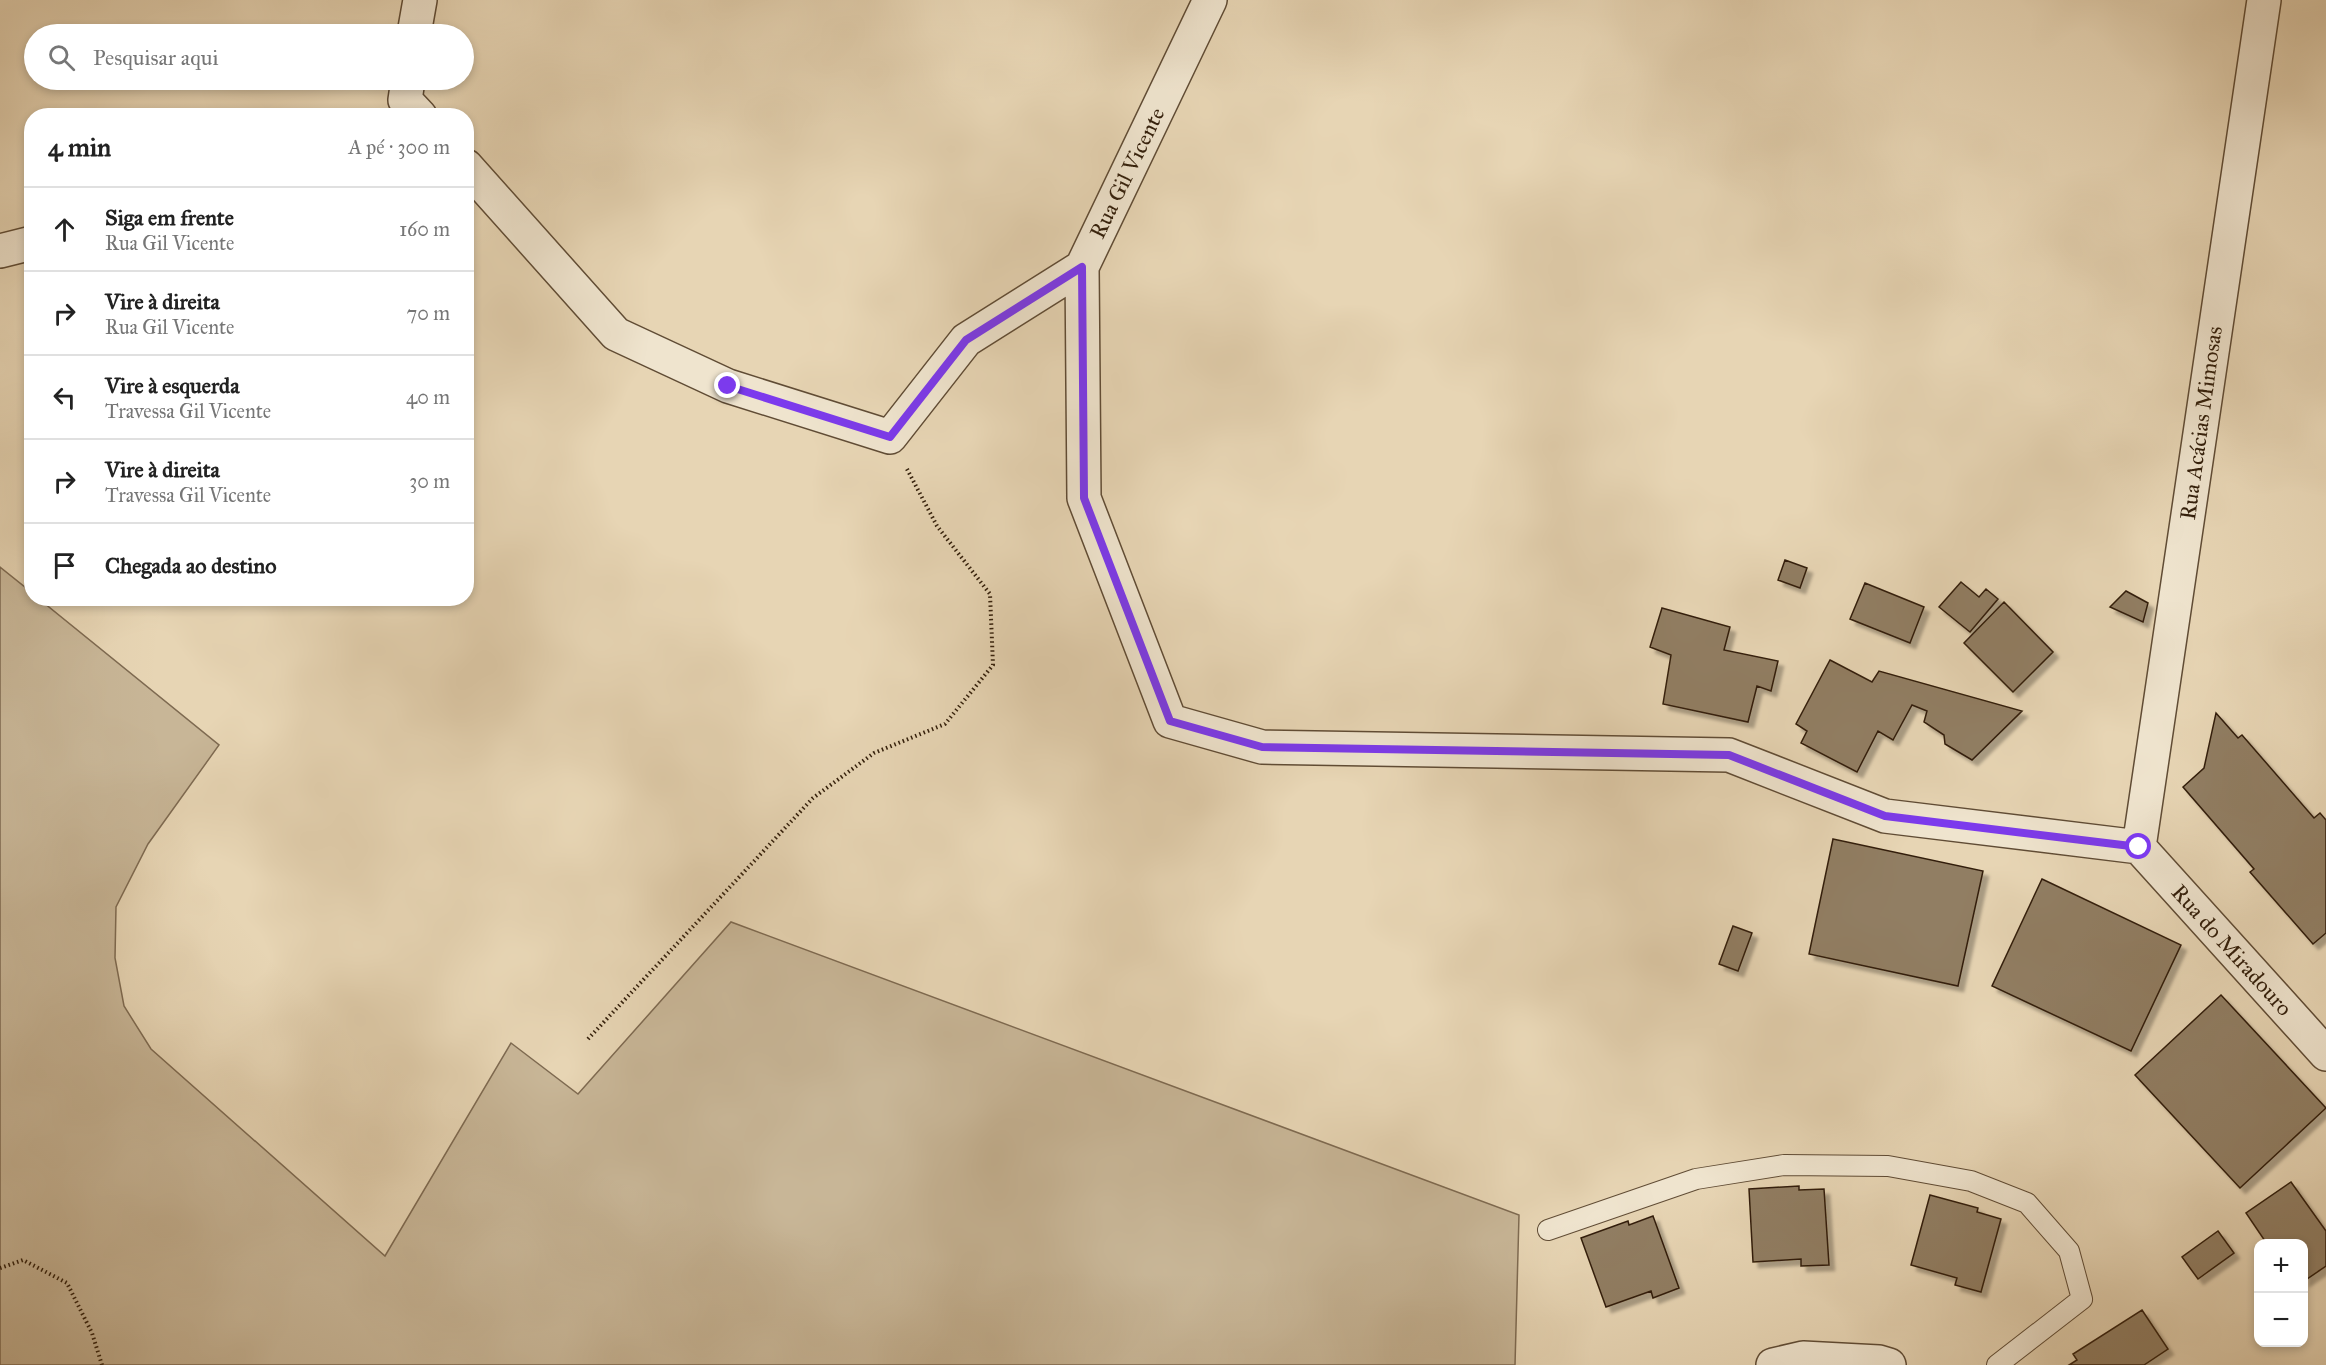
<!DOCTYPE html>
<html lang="pt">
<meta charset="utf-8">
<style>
body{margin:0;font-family:"IM FELL Great Primer",serif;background:#f6f6f6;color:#222}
.controls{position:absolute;right:18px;bottom:18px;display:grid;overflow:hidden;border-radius:12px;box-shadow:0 3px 9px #0003}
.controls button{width:54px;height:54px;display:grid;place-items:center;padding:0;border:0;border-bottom:2px solid #e0e0e0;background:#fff;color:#222;font:30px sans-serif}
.stop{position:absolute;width:18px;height:18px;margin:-14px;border:4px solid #7c3aed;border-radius:50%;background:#fff}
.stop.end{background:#7c3aed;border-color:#fff;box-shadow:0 2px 6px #0008}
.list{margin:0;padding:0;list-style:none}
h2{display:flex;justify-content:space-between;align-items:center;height:78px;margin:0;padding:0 24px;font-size:26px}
h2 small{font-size:20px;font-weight:400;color:#767676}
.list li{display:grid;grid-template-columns:39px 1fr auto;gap:18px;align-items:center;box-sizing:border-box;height:84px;padding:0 24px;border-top:2px solid #e0e0e0}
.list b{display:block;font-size:22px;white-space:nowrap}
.list p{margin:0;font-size:20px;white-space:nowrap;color:#767676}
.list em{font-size:20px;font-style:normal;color:#767676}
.icon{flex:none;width:33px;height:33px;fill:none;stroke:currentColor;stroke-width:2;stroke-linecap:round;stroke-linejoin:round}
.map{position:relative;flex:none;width:2326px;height:1365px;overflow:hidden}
.search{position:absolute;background:#fff;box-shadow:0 3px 9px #0003;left:24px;top:24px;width:450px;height:66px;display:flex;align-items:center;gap:15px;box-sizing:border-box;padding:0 21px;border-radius:33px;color:#767676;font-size:22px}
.panel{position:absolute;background:#fff;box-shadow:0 3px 9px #0003;left:24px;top:108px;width:450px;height:498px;border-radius:24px}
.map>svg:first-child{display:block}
.green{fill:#c8b697;stroke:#7e6a51;stroke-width:1.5}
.building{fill:#917e63;stroke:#331f0b;stroke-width:1.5;filter:url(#shadow)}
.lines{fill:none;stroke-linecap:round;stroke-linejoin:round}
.service-casing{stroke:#604c35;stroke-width:22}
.minor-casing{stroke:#604c35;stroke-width:36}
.tertiary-casing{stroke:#604c35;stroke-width:36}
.path{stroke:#331f0b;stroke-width:4;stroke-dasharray:1.5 3;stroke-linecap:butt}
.service{stroke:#efe4ce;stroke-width:20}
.minor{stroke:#efe4ce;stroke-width:33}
.tertiary{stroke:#efe4ce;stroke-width:33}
.route{stroke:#7c3aed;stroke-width:8}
.labels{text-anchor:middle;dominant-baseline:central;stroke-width:5;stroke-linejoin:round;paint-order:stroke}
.street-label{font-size:22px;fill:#331f0b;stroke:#efe4ce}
</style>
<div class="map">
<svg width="2326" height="1365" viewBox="0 0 2326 1365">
<defs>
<filter id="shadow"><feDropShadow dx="5.5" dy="5.5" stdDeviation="1.5" flood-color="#0004"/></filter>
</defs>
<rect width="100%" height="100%" fill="#e7d5b4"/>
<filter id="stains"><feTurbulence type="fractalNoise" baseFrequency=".00333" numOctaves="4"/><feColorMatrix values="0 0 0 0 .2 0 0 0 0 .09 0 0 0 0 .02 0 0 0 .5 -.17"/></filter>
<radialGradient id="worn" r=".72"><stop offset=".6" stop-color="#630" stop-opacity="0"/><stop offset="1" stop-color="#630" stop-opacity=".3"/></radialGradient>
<path class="green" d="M0,567L31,592L32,598L39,599L219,745L148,844L116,907L115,958L124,1006L151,1049L385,1256L511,1043L578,1094L731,922L1519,1215L1515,1365H0Z"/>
<path class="building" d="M1785,560L1807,568L1800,588L1778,580Z
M1961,582L1979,597L1986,589L1998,599L1970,632L1939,607Z
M1865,583L1924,607L1910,643L1850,619Z
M2126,591L2148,603L2143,622L2110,607Z
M2004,602L2053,652L2013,692L1964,643Z
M1662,608L1730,627L1724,650L1778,661L1771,691L1757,686L1748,722L1663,704L1671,655L1650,647Z
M1830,660L1872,682L1879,671L2022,711L1972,760L1945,744L1944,735L1924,722L1927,711L1912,705L1893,740L1878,731L1857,772L1801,743L1807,731L1796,724Z
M2216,713L2238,738L2242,735L2314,818L2320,813L2326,820V933L2313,944L2250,872L2254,869L2183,787L2204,768Z
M1833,839L1983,871L1958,986L1809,954Z
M2042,879L2181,945L2131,1051L1992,986Z
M1733,926L1752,933L1738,971L1719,964Z
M2221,995L2326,1108L2240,1188L2135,1075Z
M2291,1182L2326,1231V1266L2304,1281V1244H2267L2246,1213Z
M1799,1186V1190L1824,1189L1829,1265L1801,1266V1259L1753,1262L1749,1189Z
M1930,1195L1978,1208L1977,1212L2001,1219L1981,1292L1955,1285L1957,1278L1911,1265Z
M1653,1216L1679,1288L1653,1298L1651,1291L1606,1307L1581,1238L1628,1221L1629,1225Z
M2218,1231L2234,1253L2198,1279L2182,1257Z
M2142,1310L2168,1349L2144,1365H2069L2077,1360L2073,1354Z"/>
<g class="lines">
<defs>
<path id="service" d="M1548,1230L1696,1179L1784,1165L1888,1166L1971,1181L2027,1203L2069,1251L2082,1299L1997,1365"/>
<path id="minor" d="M1210,0L1082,267L1084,498L1170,721L1262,747L1729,755L1885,816L2139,847
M414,34L420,0
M408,80L405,100L420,116
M466,166L616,334L728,386L890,437L966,340L1082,267
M0,251L32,243
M2139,847L2264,0
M2139,847L2326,1054"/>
<path id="tertiary" d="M1773,1365L1803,1358L1879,1362L1889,1365"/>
</defs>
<use href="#service" class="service-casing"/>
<use href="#minor" class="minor-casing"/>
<use href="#tertiary" class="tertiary-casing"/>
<path class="path" d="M588,1039L813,798L874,753L945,724L993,665L990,594L937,526L907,469
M0,1268L23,1260L67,1283L92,1333L102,1365"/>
<use href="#service" class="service"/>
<use href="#minor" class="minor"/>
<use href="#tertiary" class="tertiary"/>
</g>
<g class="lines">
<path class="route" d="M728,386L890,437L966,340L1082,267L1084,498L1170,721L1262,747L1729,755L1885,816L2139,847"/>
</g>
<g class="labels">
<g class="street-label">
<text transform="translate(1127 173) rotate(-64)">Rua Gil Vicente</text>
<text transform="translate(2201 423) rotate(-82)">Rua Acácias Mimosas</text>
<text transform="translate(2232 950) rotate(48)">Rua do Miradouro</text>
</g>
</g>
<rect width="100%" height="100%" filter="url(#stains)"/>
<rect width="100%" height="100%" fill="url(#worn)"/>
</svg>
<div class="controls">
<button>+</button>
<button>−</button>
</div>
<div class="stop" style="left:2139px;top:847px"></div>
<div class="stop end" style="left:728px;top:386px"></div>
<div class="search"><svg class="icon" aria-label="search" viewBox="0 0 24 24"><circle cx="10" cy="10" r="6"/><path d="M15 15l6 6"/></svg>Pesquisar aqui</div>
<section class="panel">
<h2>4 min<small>A pé · 300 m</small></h2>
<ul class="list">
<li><svg class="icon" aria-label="ahead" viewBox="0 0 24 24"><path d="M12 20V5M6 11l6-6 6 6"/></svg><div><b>Siga em frente</b><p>Rua Gil Vicente</p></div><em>160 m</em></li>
<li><svg class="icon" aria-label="right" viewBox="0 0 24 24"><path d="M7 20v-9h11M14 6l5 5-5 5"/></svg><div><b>Vire à direita</b><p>Rua Gil Vicente</p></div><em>70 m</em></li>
<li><svg class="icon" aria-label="left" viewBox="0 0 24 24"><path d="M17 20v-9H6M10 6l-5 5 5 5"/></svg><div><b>Vire à esquerda</b><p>Travessa Gil Vicente</p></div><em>40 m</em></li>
<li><svg class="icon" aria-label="right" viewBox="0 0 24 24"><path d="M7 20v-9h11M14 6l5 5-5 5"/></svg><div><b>Vire à direita</b><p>Travessa Gil Vicente</p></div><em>30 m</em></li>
<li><svg class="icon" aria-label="arrive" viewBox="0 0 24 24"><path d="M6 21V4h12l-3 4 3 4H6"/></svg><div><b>Chegada ao destino</b></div></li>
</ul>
</section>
</div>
